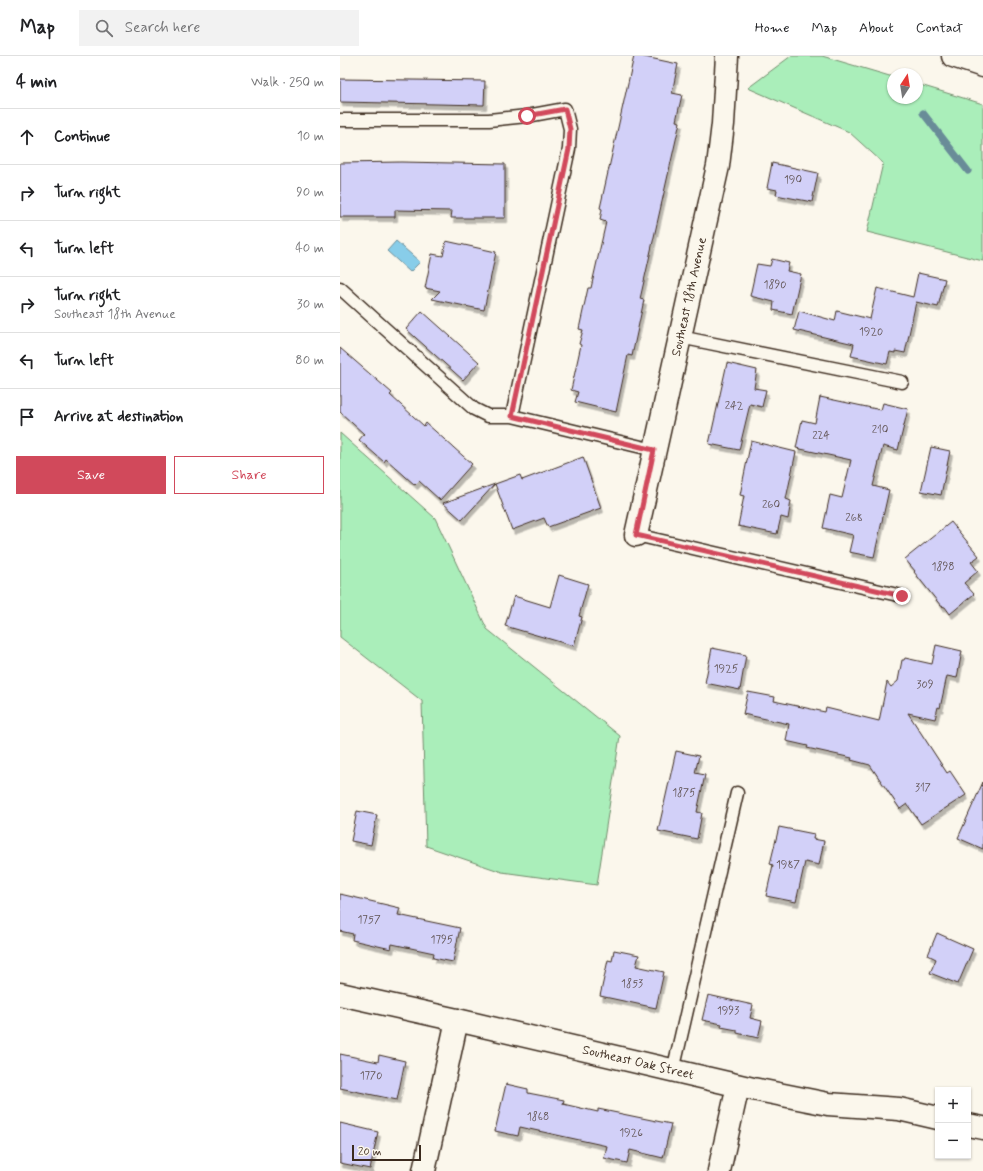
<!DOCTYPE html>
<meta charset="utf-8">
<style>
body{margin:0;font-family:Mynerve,sans-serif;background:#f2f2f2;color:#202124}
.controls{position:absolute;right:12px;bottom:12px;display:grid;overflow:hidden;border-radius:0px;box-shadow:0 1px 3px #0004}
.controls button{width:36px;height:36px;display:grid;place-items:center;padding:0;border:0;border-bottom:1px solid #e0e0e0;background:#fff;color:#202124;font:20px sans-serif}
.compass{position:absolute;left:547px;top:12px;width:36px;height:36px;border-radius:50%;background:#fff;box-shadow:0 1px 3px #0004;rotate:12deg}
.scale{position:absolute;left:12px;bottom:10px;width:69px;box-sizing:border-box;padding-left:4px;border:2px solid #3b2a1e;border-top:0;font-size:11px;line-height:14px;white-space:nowrap;color:#3b2a1e;-webkit-text-stroke:3px #fbf7ec;paint-order:stroke}
.stop{position:absolute;width:12px;height:12px;margin:-9px;border:3px solid #d1495b;border-radius:50%;background:#fff}
.stop.end{background:#d1495b;border-color:#fff;box-shadow:0 1px 4px #0008}
.list{margin:0;padding:0;list-style:none}
h2{display:flex;justify-content:space-between;align-items:center;height:52px;margin:0;padding:0 16px;font-size:17px}
h2 small{font-size:13px;font-weight:400;color:#757577}
.list li{display:grid;grid-template-columns:26px 1fr auto;gap:12px;align-items:center;box-sizing:border-box;height:56px;padding:0 16px;border-top:1px solid #e0e0e0}
.list b{display:block;font-size:15px;white-space:nowrap}
.list p{margin:0;font-size:13px;white-space:nowrap;color:#757577}
.list em{font-size:13px;font-style:normal;color:#757577}
.actions{display:flex;gap:8px;padding:12px 16px}
.actions a{flex:1;padding:9px 0;border:1px solid #d1495b;border-radius:0px;text-align:center;font-size:14px;color:#d1495b}
.actions .main{background:#d1495b;color:#fff}
.icon{flex:none;width:22px;height:22px;fill:none;stroke:currentColor;stroke-width:2;stroke-linecap:round;stroke-linejoin:round}
.map{position:relative;flex:none;width:643px;height:1115px;overflow:hidden}
header{display:flex;align-items:center;gap:24px;box-sizing:border-box;height:56px;padding:0 20px;background:#fff;border-bottom:1px solid #e0e0e0}
header strong{font-size:19px}
nav{display:flex;gap:22px;margin-inline-start:auto;font-size:14px}
.search{width:280px;height:36px;background:#f2f2f2;display:flex;align-items:center;gap:10px;box-sizing:border-box;padding:0 14px;border-radius:0px;color:#757577;font-size:15px}
main{display:flex}
aside{flex:1;background:#fff}
.map>svg:first-child{display:block}
.green{fill:#aaeeba;stroke:#728c6c}
.water{fill:#88cde9;stroke:#698c98}
.lines{fill:none;stroke-linecap:round;stroke-linejoin:round}
.stream{stroke:#698c98;stroke-width:7}
.building{fill:#d2d0f8;stroke:#3b2a1e;filter:url(#shadow)}
.lane-casing{stroke:#3b2a1e;stroke-width:15}
.street-casing{stroke:#3b2a1e;stroke-width:25}
.secondary-casing{stroke:#3b2a1e;stroke-width:25}
.lane{stroke:#fbf7ec;stroke-width:12}
.street{stroke:#fbf7ec;stroke-width:22}
.secondary{stroke:#fbf7ec;stroke-width:22}
.route{stroke:#d1495b;stroke-width:5}
.labels{text-anchor:middle;dominant-baseline:central;stroke-width:3.5;stroke-linejoin:round;paint-order:stroke}
.number-label{font-size:11px;fill:#615454}
.street-label{font-size:13px;fill:#3b2a1e;stroke:#fbf7ec}
</style>
<header>
<strong>Map</strong>
<div class="search"><svg class="icon" aria-label="search" viewBox="0 0 24 24"><circle cx="10" cy="10" r="6"/><path d="M15 15l6 6"/></svg>Search here</div>
<nav><a>Home</a><a>Map</a><a>About</a><a>Contact</a></nav>
</header>
<main>
<aside>
<h2>4 min<small>Walk · 250 m</small></h2>
<ul class="list">
<li><svg class="icon" aria-label="ahead" viewBox="0 0 24 24"><path d="M12 20V5M6 11l6-6 6 6"/></svg><div><b>Continue</b></div><em>10 m</em></li>
<li><svg class="icon" aria-label="right" viewBox="0 0 24 24"><path d="M7 20v-9h11M14 6l5 5-5 5"/></svg><div><b>Turn right</b></div><em>90 m</em></li>
<li><svg class="icon" aria-label="left" viewBox="0 0 24 24"><path d="M17 20v-9H6M10 6l-5 5 5 5"/></svg><div><b>Turn left</b></div><em>40 m</em></li>
<li><svg class="icon" aria-label="right" viewBox="0 0 24 24"><path d="M7 20v-9h11M14 6l5 5-5 5"/></svg><div><b>Turn right</b><p>Southeast 18th Avenue</p></div><em>30 m</em></li>
<li><svg class="icon" aria-label="left" viewBox="0 0 24 24"><path d="M17 20v-9H6M10 6l-5 5 5 5"/></svg><div><b>Turn left</b></div><em>80 m</em></li>
<li><svg class="icon" aria-label="arrive" viewBox="0 0 24 24"><path d="M6 21V4h12l-3 4 3 4H6"/></svg><div><b>Arrive at destination</b></div></li>
</ul>
<div class="actions"><a class="main">Save</a><a>Share</a></div>
</aside>
<div class="map">
<svg width="643" height="1115" viewBox="0 0 643 1115">
<defs>
<filter id="shadow"><feDropShadow dx="2.5" dy="4.5" stdDeviation="0" flood-color="#0004"/></filter>
</defs>
<rect width="100%" height="100%" fill="#fbf7ec"/>
<filter id="ink" filterUnits="userSpaceOnUse"><feTurbulence type="fractalNoise" baseFrequency=".025" numOctaves="2"/><feDisplacementMap in="SourceGraphic" scale="8" xChannelSelector="R" yChannelSelector="G"/><feConvolveMatrix kernelMatrix="1 2 1 2 8 2 1 2 1" color-interpolation-filters="sRGB"/></filter>
<g filter="url(#ink)">
<path class="green" d="M451,0H482L553,21V42H577V28L643,48V205L527,176L543,107L509,76L408,32Z
M0,377L95,462L147,573L280,680L257,829L162,816L86,790L82,645L0,581Z"/>
<path class="water" d="M56,185L80,206L70,216L47,195Z"/>
<g class="lines">
<path class="stream" d="M583,57L628,115"/>
</g>
<path class="building" d="M294,0H300L338,8L332,37L342,39L336,65L340,66L300,243L304,244L292,300L288,299L276,356L235,346L238,336L231,334L241,289L239,288L243,274L239,273L248,232H251L266,166L260,164L262,153L260,152Z
M0,23L145,25L144,49L0,46Z
M61,106L165,108V162H111L112,155L55,154V161H0V107Z
M432,107L478,117L472,146L436,139L437,134L427,132Z
M106,185L156,196L144,254L92,243L100,235L85,232L92,198L103,200Z
M432,203L449,207L447,215L461,218L452,258L433,254L434,246L410,240L417,208L430,210Z
M578,217L605,223L598,251L576,246L565,297L555,295V297L550,296L547,308L511,300L514,288L454,274L459,255L495,265L497,255L530,263L537,232L573,241Z
M82,255L139,306L123,324L66,273Z
M0,292L52,337L50,339L84,370L86,367L132,408L100,444L79,425L75,429L46,403L44,406L19,384L24,378L0,356Z
M387,307L417,314L414,332L426,334L422,351L410,348L399,394L369,388Z
M480,341L541,354L543,347L568,353L558,394L543,390L533,430L549,434L534,501L509,496L513,479L483,472L490,439L502,442L511,404L456,392L462,364L475,367Z
M411,385L456,396L446,443L451,445L448,463L441,461L437,478L398,470L404,440L400,439Z
M591,391L610,395L601,439L581,435Z
M243,401L261,452L208,471L204,462L172,474L155,428L180,419L182,424Z
M155,428L122,464L103,447Z
M611,466L639,500L631,506L638,515L624,527L634,538L610,558L605,551L601,550L574,516L575,515L565,503Z
M219,519L248,528L239,560L242,561L234,590L165,570L174,540L210,551Z
M596,589L622,595L617,622L607,620L600,652L598,651L595,663L568,657L607,717L610,715L626,739L581,768L567,748L560,753L530,709L511,704L512,702L467,692L468,690L446,685L449,668L403,658L408,636L435,641L434,645L485,656L486,652L539,665L547,626L551,631L558,625L562,604H564L565,602L592,608Z
M372,592L406,599L400,634L365,627Z
M336,695L359,700L355,717L365,719L357,756L362,757L357,783L318,775Z
M643,726V793L618,782Z
M17,755L37,759L31,789L11,785Z
M439,771L474,778L473,783L484,785L479,809L465,806L456,846L426,840L433,809L430,808Z
M0,838L60,852L58,859L120,872L113,906L93,902L94,897L52,888L51,893L12,884L13,878L0,875Z
M597,877L633,893L618,928L590,917L596,903L588,899Z
M274,894L299,899L296,910L324,916L316,952L260,940L268,904L272,905Z
M368,939L413,949L410,962L422,965L418,982L397,977V974L381,971L382,968L362,964Z
M0,998L38,1006L39,999L65,1005L57,1044L0,1032Z
M166,1028L188,1033V1037L224,1044L223,1048L258,1056V1053L331,1068L323,1102L290,1094L287,1107L264,1102L267,1090L180,1071L178,1080L155,1075Z
M0,1067L38,1076L30,1113L0,1107Z"/>
<g class="lines">
<defs>
<path id="lane" d="M0,64H149L187,60L225,53L230,73L229,93L172,360
M0,232L134,353L148,360H172L314,394
M340,281L562,326
M296,479L562,540
M333,1015L397,737"/>
<g id="street">
<path id="s1" d="M296,479L378,110L383,68L387,0"/>
<path id="s2" d="M117,964L413,1033L488,1048L559,1053L598,1062"/>
<path d="M628,1069L643,1072"/>
<path d="M379,1115L398,1030"/>
</g>
<path id="secondary" d="M613,0L643,10
M0,938L117,964L84,1115"/>
</defs>
<use href="#lane" class="lane-casing"/>
<use href="#street" class="street-casing"/>
<use href="#secondary" class="secondary-casing"/>
<use href="#lane" class="lane"/>
<use href="#street" class="street"/>
<use href="#secondary" class="secondary"/>
</g>
</g>
<g class="lines" filter="url(#ink)">
<path class="route" d="M187,60L225,53L230,73L229,93L172,360L314,394L296,479L562,540"/>
</g>
<g class="labels">
<g class="number-label">
<text x="453" y="124">190</text>
<text x="435" y="229">1890</text>
<text x="531" y="276">1920</text>
<text x="394" y="350">242</text>
<text x="540" y="374">210</text>
<text x="481" y="380">224</text>
<text x="431" y="449">260</text>
<text x="514" y="462">268</text>
<text x="603" y="511">1898</text>
<text x="386" y="613">1925</text>
<text x="585" y="629">309</text>
<text x="583" y="732">317</text>
<text x="344" y="737">1875</text>
<text x="448" y="809">1987</text>
<text x="29" y="864">1757</text>
<text x="102" y="884">1795</text>
<text x="292" y="928">1853</text>
<text x="388" y="955">1993</text>
<text x="31" y="1020">1770</text>
<text x="198" y="1061">1868</text>
<text x="291" y="1077">1926</text>
</g>
<g class="street-label">
<text stroke="none"><textPath href="#s1" startOffset="244">Southeast 18th Avenue</textPath></text>
<text stroke="none"><textPath href="#s2" startOffset="186">Southeast Oak Street</textPath></text>
</g>
</g>
</svg>
<div class="controls">
<button>+</button>
<button>−</button>
</div>
<svg class="compass" viewBox="-18 -18 36 36"><path d="M0-13l5 13h-10z" fill="#e53935"/><path d="M0 13l5-13h-10z" fill="#757577"/></svg>
<div class="scale">20 m</div>
<div class="stop" style="left:187px;top:60px"></div>
<div class="stop end" style="left:562px;top:540px"></div>
</div>
</main>
